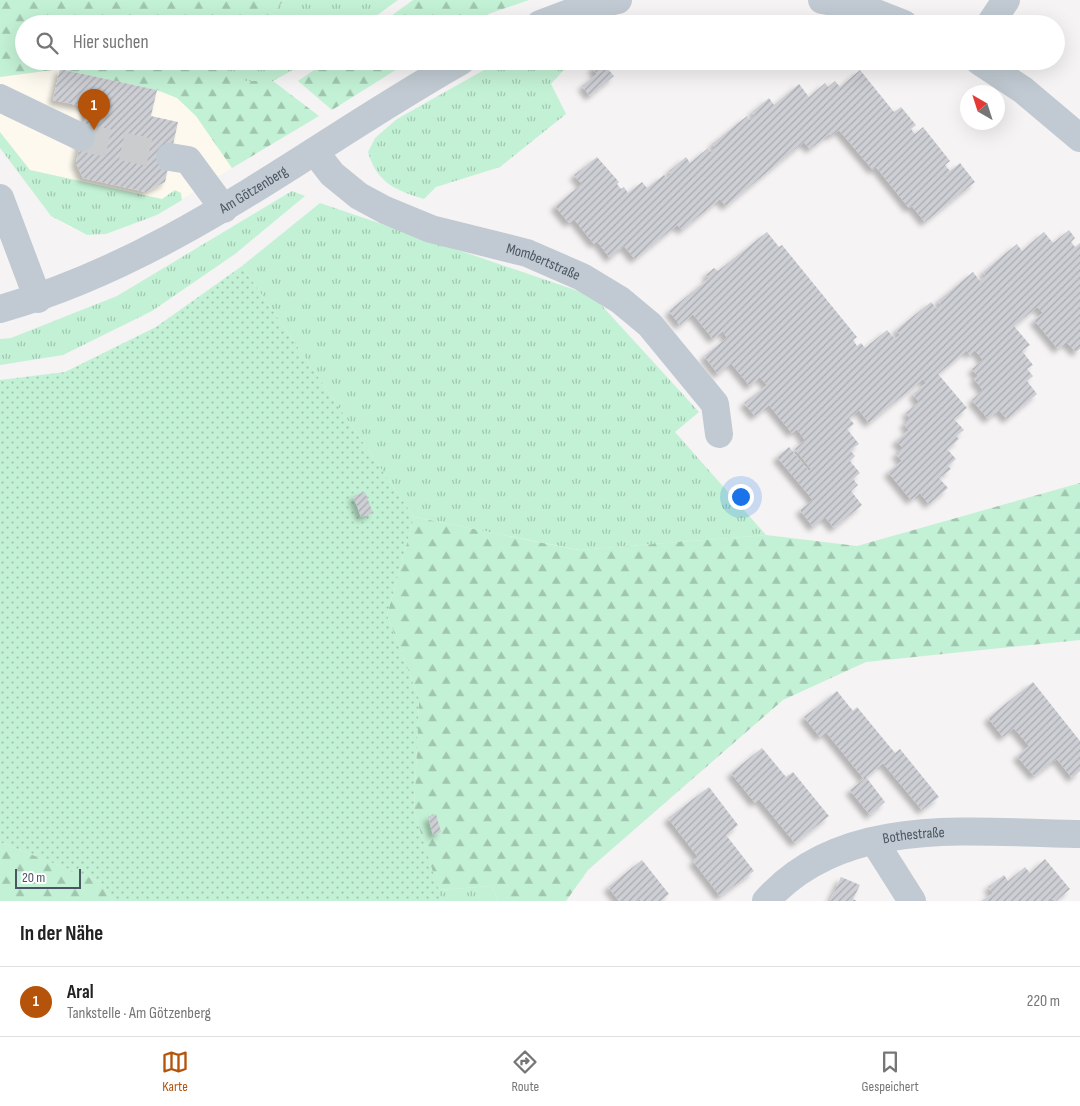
<!DOCTYPE html>
<html lang="de">
<meta charset="utf-8">
<style>
body{margin:0;font-family:"Sofia Sans Condensed",sans-serif;background:#f2f2f2;color:#222}
.compass{position:absolute;left:960px;top:85px;width:45px;height:45px;border-radius:50%;background:#fff;box-shadow:0 5px 20px #0002;rotate:321deg}
.scale{position:absolute;left:15px;bottom:12px;width:66px;box-sizing:border-box;padding-left:5px;border:2px solid #4a5661;border-top:0;font-size:14px;line-height:18px;white-space:nowrap;color:#4a5661;-webkit-text-stroke:4px #fff;paint-order:stroke}
.you{position:absolute;left:740px;top:496px;width:18px;height:18px;margin:-12px;border:4px solid #fff;border-radius:50%;background:#1a73e8;box-shadow:0 0 0 8px #1a73e833}
.badge{display:grid;place-items:center;width:32px;height:32px;border-radius:50%;background:#b45309;color:#fff;font-size:16px;font-weight:700}
.pin{position:absolute;translate:-50% -41px;filter:drop-shadow(0 1px 2px #0008)}
.pin::after{content:'';position:absolute;top:26px;width:18px;height:15px;background:inherit;clip-path:polygon(0 0,100% 0,50% 100%)}
.list{margin:0;padding:0;list-style:none}
h2{display:flex;justify-content:space-between;align-items:center;height:65px;margin:0;padding:0 20px;font-size:21px}
h2 small{font-size:16px;font-weight:400;color:#767676}
.list li{display:grid;grid-template-columns:32px 1fr auto;gap:15px;align-items:center;box-sizing:border-box;height:70px;padding:0 20px;border-top:1px solid #e0e0e0}
.list b{display:block;font-size:19px;white-space:nowrap}
.list p{margin:0;font-size:16px;white-space:nowrap;color:#767676}
.list em{font-size:16px;font-style:normal;color:#767676}
.icon{flex:none;width:28px;height:28px;fill:none;stroke:currentColor;stroke-width:2;stroke-linecap:round;stroke-linejoin:round}
.map{position:relative;flex:none;width:1080px;height:901px;overflow:hidden}
.search{position:absolute;background:#fff;box-shadow:0 5px 20px #0002;left:15px;right:15px;top:15px;height:55px;display:flex;align-items:center;gap:12px;box-sizing:border-box;padding:0 18px;border-radius:28px;color:#767676;font-size:19px}
.sheet{height:135px;background:#fff}
nav{display:flex;justify-content:space-around;align-items:center;box-sizing:border-box;height:70px;border-top:1px solid #e0e0e0;background:#fff;font-size:14px;color:#767676}
nav a{display:grid;justify-items:center;gap:2px}
nav .on{color:#b45309}
.map>svg:first-child{display:block}
.commercial{fill:#fdf9ef}
.grass{fill:url(#grass-tufts)}
.forest{fill:url(#forest-firs)}
.garden{fill:url(#garden-dots)}
.building{fill:url(#building-hatch);filter:url(#shadow)}
.lines{fill:none;stroke-linecap:round;stroke-linejoin:round}
.minor-tunnel{stroke:#caccce;stroke-width:28;stroke-dasharray:28 14;stroke-linecap:butt}
.minor{stroke:#c1cad2;stroke-width:28}
.labels{text-anchor:middle;dominant-baseline:central;stroke-width:4;stroke-linejoin:round;paint-order:stroke}
.street-label{font-size:15px;fill:#4a5661;stroke:#fff}
</style>
<div class="map">
<svg width="1080" height="901" viewBox="0 0 1080 901">
<defs>
<pattern id="grass-tufts" width="24" height="20" patternUnits="userSpaceOnUse" patternTransform="scale(1.25)"><rect width="24" height="20" fill="#c3f1d5"/><path d="M3 7l-1-3M5 7V3M7 7l1-3M15 17l-1-3M17 17v-4M19 17l1-3" fill="none" stroke="#a0c6b0"/></pattern>
<pattern id="forest-firs" width="22" height="20" patternUnits="userSpaceOnUse" patternTransform="scale(1.25)"><rect width="22" height="20" fill="#c3f1d5"/><path d="M5 1l3.5 6h-7zM16 11l3.5 6h-7z" fill="#a0c6b0"/></pattern>
<pattern id="garden-dots" width="8" height="8" patternUnits="userSpaceOnUse" patternTransform="scale(1.25)"><rect width="8" height="8" fill="#c3f1d5"/><path d="M2 2h.1M6 6h.1" fill="none" stroke="#a0c6b0" stroke-width="1.8" stroke-linecap="round"/></pattern>
<pattern id="building-hatch" width="6" height="6" patternUnits="userSpaceOnUse" patternTransform="scale(1.25)"><rect width="6" height="6" fill="#cdcfd5"/><path d="M-1 1l2-2M0 6l6-6M5 7l2-2" fill="none" stroke="#a8abb0"/></pattern>
<filter id="shadow"><feDropShadow dx="-4.5" dy="4.5" stdDeviation="2.5" flood-color="#0004"/></filter>
</defs>
<rect width="100%" height="100%" fill="#f5f3f3"/>
<path class="commercial" d="M60,69L157,90L177,98L196,116L232,168L157,215L106,234L87,235L69,227L51,216L0,148V77Z"/>
<path class="grass" d="M285,0H398L365,24H260Z
M221,61H309L273,81H244L217,65Z
M500,61H572L551,84L566,114L500,167L436,187L424,199C395,190 377,183 368,152L375,138L397,119Z
M0,132L30,170L162,199L175,190L181,193L182,200L157,215L106,234L87,235L51,216L0,148Z
M292,191L305,196L235,254L152,311L63,355L0,365V339L11,338L117,296Z
M320,203L593,296L699,412L675,432L766,535L579,550L414,517L242,266Z
M492,886L498,901H442L438,890Z"/>
<path class="forest" d="M0,0H285L260,24H24V61H221L218,65L244,81H273L319,116L232,168L196,116L177,98L157,90L60,69L0,77Z
M413,0H529L483,16L471,24H380Z
M327,61H410L332,110L298,81Z
M1080,483V640L866,662L783,700L588,870L566,901H498L492,886L438,890L414,811L419,699L387,615L414,517L578,550L766,535L857,546Z
M0,842L101,882L113,901H0Z"/>
<path class="garden" d="M242,266L414,517L387,615L419,699L414,811L442,901H113L101,882L0,842V380L65,372L156,327Z"/>
<path class="building" d="M601,61L614,76L590,96L582,86L597,74L592,68Z
M60,69L157,90L151,116L178,122L165,182L146,192L83,178L76,163L87,107L53,100Z
M860,70L894,112L901,107L916,125L911,129L915,134L923,127L950,161L945,165L950,171L960,163L975,182L925,222L912,206L909,208L876,167L873,170L839,130L831,136L829,134L810,149L804,142L726,206L720,199L682,230L677,225L635,259L624,246L610,258L597,241L594,244L574,219L569,223L555,206L582,184L574,175L597,157L619,182L617,184L621,189L624,187L628,193L642,182L647,188L664,175L667,178L671,174L669,171L686,157L690,163L708,148L711,152L716,148L712,144L747,116L750,120L755,116L752,112L769,98L774,105L799,84L809,97L825,83L828,87L835,81L840,87Z
M1069,230L1075,238L1071,242L1075,247L1080,243V349L1076,352L1066,342L1058,349L1034,320L1043,313L1037,307L1014,326L1030,345L1022,351L1033,365L1027,369L1033,376L1027,381L1037,394L1007,419L999,410L988,419L972,400L983,390L974,379L978,376L972,369L983,360L975,350L970,355L967,350L938,374L967,408L954,419L964,430L956,436L959,439L947,449L956,459L948,466L951,469L939,478L948,488L929,504L920,493L911,500L888,472L902,461L896,454L903,448L896,441L909,430L904,424L910,418L906,413L919,402L913,394L926,383L923,379L869,423L859,410L849,418L854,424L847,429L859,444L850,450L855,456L850,461L860,473L853,479L858,485L851,491L862,505L834,528L825,517L813,527L800,510L813,500L777,457L789,447L809,471L811,469L795,449L805,440L797,429L792,433L769,405L755,416L744,403L767,385L760,377L750,386L731,363L718,374L704,356L727,338L723,331L713,339L693,314L680,325L669,311L709,278L706,275L714,268L718,271L767,232L779,247L782,245L857,337L853,340L857,346L861,343L865,348L887,330L895,339L900,335L896,330L931,302L937,309L941,305L938,301L973,272L980,281L986,276L983,272L1017,244L1022,251L1044,232L1053,243Z
M365,492L373,513L361,517L353,496Z
M1033,682L1080,741V771L1072,778L1057,759L1034,776L1017,756L1029,746L1014,728L1003,737L988,718Z
M837,691L853,711L857,707L895,753L900,749L939,797L922,810L883,763L866,777L885,802L870,815L850,790L864,779L826,732L820,737L804,717Z
M762,748L786,777L793,772L829,816L795,843L759,799L755,803L731,773Z
M709,787L738,825L726,835L754,871L720,896L693,861L698,857L668,818Z
M436,814L441,832L433,835L428,817Z
M1045,859L1070,889L1056,901L1050,898L1047,901H982L993,893L988,887L1004,875L1008,881L1025,867L1030,873Z
M642,860L669,894L661,901H641L639,899L636,901H619L608,887Z
M841,877L860,885L853,899L857,901H830Z"/>
<g class="lines">
<path class="minor-tunnel" d="M81,137L170,157"/>
<g class="minor">
<path d="M822,0L861,7L904,24"/>
<path d="M540,24L580,9L618,0"/>
<path d="M990,24L1006,0"/>
<path d="M979,61L1023,90L1080,138"/>
<path d="M0,98L81,137"/>
<path id="s1" d="M315,152L332,174L359,196L385,210L431,229L527,253L582,277L620,300L650,325L715,404L719,434"/>
<path d="M170,157L188,160L224,209"/>
<path d="M0,198L38,299"/>
<path id="s2" d="M0,309C173,260 307,148 461,61"/>
<path d="M874,841L912,901"/>
<path id="s3" d="M766,901C843,813 976,833 1080,834"/>
</g>
</g>
<g class="labels">
<g class="street-label">
<text stroke="none"><textPath href="#s2" startOffset="281">Am Götzenberg</textPath></text>
<text stroke="none"><textPath href="#s1" startOffset="259">Mombertstraße</textPath></text>
<text stroke="none"><textPath href="#s3" startOffset="166">Bothestraße</textPath></text>
</g>
</g>
</svg>
<svg class="compass" viewBox="-18 -18 36 36"><path d="M0-13l5 13h-10z" fill="#e53935"/><path d="M0 13l5-13h-10z" fill="#767676"/></svg>
<div class="scale">20 m</div>
<div class="you"></div>
<div class="pin badge" style="left:94px;top:130px">1</div>
<div class="search"><svg class="icon" aria-label="search" viewBox="0 0 24 24"><circle cx="10" cy="10" r="6"/><path d="M15 15l6 6"/></svg>Hier suchen</div>
</div>
<section class="sheet">
<h2>In der Nähe<small></small></h2>
<ul class="list">
<li><span class="badge">1</span><div><b>Aral</b><p>Tankstelle · Am Götzenberg</p></div><em>220 m</em></li>
</ul>
</section>
<nav>
<a class="on"><svg class="icon" aria-label="map" viewBox="0 0 24 24"><path d="M3 6l6-2 6 2 6-2v14l-6 2-6-2-6 2zM9 4v14M15 6v14"/></svg>Karte</a>
<a><svg class="icon" aria-label="directions" viewBox="0 0 24 24"><path d="M12 3l9 9-9 9-9-9zM9 14v-3h6M13 9l2 2-2 2"/></svg>Route</a>
<a><svg class="icon" aria-label="saved" viewBox="0 0 24 24"><path d="M7 4h10v16l-5-4-5 4z"/></svg>Gespeichert</a>
</nav>
